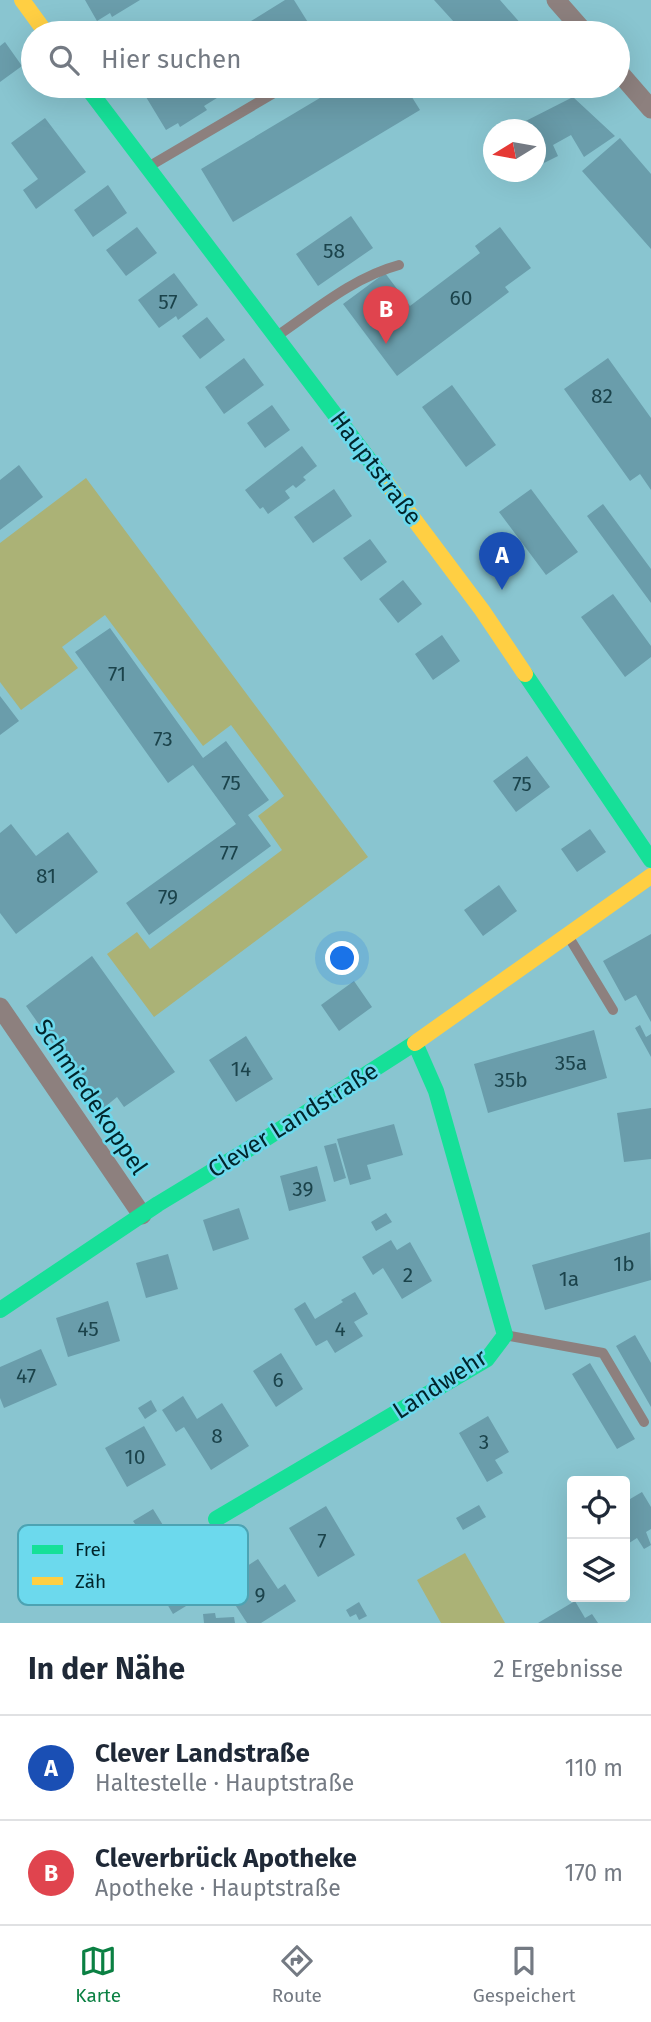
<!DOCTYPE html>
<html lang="de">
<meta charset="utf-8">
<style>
body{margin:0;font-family:"Fira Sans",sans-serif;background:#f2f2f3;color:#1f2937}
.controls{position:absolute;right:21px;bottom:21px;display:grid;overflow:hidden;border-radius:7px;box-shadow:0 7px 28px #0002}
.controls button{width:63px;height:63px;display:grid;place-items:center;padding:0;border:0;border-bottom:2px solid #e0e1e3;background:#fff;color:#1f2937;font:35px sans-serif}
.compass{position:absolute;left:483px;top:119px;width:63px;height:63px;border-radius:50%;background:#fff;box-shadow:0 7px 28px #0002;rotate:259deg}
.you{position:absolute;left:343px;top:959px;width:24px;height:24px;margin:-18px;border:5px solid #fff;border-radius:50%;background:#1a73e8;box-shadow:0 0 0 10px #1a73e833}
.badge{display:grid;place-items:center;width:46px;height:46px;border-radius:50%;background:#0b8043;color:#fff;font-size:23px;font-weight:700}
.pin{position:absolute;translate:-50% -58px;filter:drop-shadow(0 2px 4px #0008)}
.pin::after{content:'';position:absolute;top:37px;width:24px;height:21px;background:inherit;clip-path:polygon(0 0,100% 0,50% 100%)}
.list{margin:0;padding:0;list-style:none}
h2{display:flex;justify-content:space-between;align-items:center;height:91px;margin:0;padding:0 28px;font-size:30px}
h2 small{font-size:23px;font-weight:400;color:#747a83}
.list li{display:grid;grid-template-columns:46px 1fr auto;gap:21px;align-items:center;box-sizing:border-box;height:105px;padding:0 28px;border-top:2px solid #e0e1e3}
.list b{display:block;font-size:26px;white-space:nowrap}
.list p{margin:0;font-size:23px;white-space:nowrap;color:#747a83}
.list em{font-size:23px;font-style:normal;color:#747a83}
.icon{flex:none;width:38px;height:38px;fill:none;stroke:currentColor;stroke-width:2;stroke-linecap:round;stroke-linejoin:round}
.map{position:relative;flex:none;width:651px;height:1623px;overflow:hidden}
.search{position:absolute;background:#fff;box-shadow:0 7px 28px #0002;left:21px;right:21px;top:21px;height:77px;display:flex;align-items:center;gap:18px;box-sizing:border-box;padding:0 24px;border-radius:38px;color:#747a83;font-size:26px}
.sheet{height:301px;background:#fff}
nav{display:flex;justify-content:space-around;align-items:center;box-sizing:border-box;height:98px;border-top:2px solid #e0e1e3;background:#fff;font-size:19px;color:#747a83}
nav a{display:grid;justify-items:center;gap:4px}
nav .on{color:#0b8043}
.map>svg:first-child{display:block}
.green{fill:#abb276}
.building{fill:#6a9dab}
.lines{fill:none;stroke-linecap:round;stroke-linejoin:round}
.lane{stroke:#8d807e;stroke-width:10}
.street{stroke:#8d807e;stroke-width:19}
.fast{stroke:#16e098;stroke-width:16}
.slow{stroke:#ffcf43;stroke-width:16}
.labels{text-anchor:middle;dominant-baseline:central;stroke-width:5;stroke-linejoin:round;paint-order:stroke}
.number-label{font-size:21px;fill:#1b434b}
.street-label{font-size:24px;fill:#01252b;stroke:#6cd9ed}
.key{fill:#6cd9ed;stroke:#4ca3b3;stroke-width:2}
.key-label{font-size:19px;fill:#01252b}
</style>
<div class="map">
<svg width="651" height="1623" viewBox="0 0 651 1623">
<rect width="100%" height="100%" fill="#89c5d0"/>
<path class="green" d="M86,478L368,857L154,1017L107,954L137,932L150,949L282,850L258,816L284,796L231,725L203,746L105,615L62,647L78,668L21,710L0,682V543Z
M465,1553L505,1623H441L417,1580Z"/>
<path class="building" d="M85,0H140L112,17L110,13L97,21Z
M285,0H294L314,32L240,33L238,29Z
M434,0H500L529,33H464Z
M5,42L22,66L0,82V46Z
M153,86H245L227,97L225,93L204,106L207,110L180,127L178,123L166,130L143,92Z
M340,86H405L420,110L233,222L201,169Z
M573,97L615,136L584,157L571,135L553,145L558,156L538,166L536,163V130H508Z
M45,118L86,172L36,209L23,190L38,179L11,143Z
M620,138L651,174V249L582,171Z
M108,185L127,213L93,237L74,210Z
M351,216L373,248L318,286L296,254Z
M137,227L157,253L126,276L106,250Z
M500,227L531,268L505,287L509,292L397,376L343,304L385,273L410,306L480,253L475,246Z
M174,273L198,305L178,320L176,316L159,328L138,300Z
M207,317L225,340L200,359L182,336Z
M244,358L264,385L224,414L205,387Z
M608,358L651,418V490L640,474L630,481L564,389Z
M452,385L496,445L466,467L422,407Z
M272,405L290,430L265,448L247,423Z
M302,446L317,466L303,477L306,480L296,488L293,485L285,491L290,498L268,514L263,507L260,509L245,490Z
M19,465L43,497L0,530V480Z
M334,489L352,516L313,543L294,517Z
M531,489L578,552L546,575L499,512Z
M603,504L651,569V603L587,516Z
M370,539L387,562L361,581L343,558Z
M403,580L422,604L398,623L379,599Z
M613,594L651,646V657L625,677L581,617Z
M110,628L203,758L226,741L269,800L248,815L271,846L149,935L126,903L236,824L193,765L168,783L75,652Z
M442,635L460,661L433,680L415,654Z
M0,696L19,721L0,735Z
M527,756L550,787L516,812L493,781Z
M11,824L36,856L68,832L98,872L16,934L0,913V833Z
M590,829L606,852L577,872L561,849Z
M499,885L517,911L483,936L464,910Z
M651,934V1022L636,995L625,1001L603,961Z
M92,956L175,1072L124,1107L117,1097L100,1111L26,1006Z
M354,981L372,1007L339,1031L321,1005Z
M640,1025L646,1037L651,1034V1057L635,1028Z
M594,1030L607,1078L488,1113L474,1064Z
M246,1036L273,1079L236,1102L209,1060Z
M651,1108V1159L624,1162L617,1113Z
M394,1124L403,1155L367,1165L371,1179L350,1185L337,1139Z
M336,1143L346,1178L334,1182L324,1146Z
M317,1166L326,1201L289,1211L280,1176Z
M239,1208L249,1239L213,1251L203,1220Z
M386,1213L392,1222L376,1231L371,1222Z
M650,1232L651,1280L545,1310L532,1265Z
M391,1240L397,1250L410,1242L432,1281L402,1299L383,1268L373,1275L362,1257Z
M168,1254L178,1289L146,1298L136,1263Z
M355,1292L368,1314L354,1322L363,1336L335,1353L327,1340L316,1346L294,1309L305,1302L315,1319L343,1302L341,1300Z
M108,1301L120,1341L68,1357L56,1318Z
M635,1335L651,1363V1407L616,1346Z
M41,1349L57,1385L4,1408L0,1398V1367Z
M281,1353L303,1389L276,1407L253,1371Z
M590,1363L635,1439L617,1449L572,1374Z
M183,1396L197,1419L222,1403L249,1446L211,1470L184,1427L176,1432L162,1410Z
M151,1400L157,1411L145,1419L138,1408Z
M488,1416L509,1452L495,1460L503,1473L487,1482L459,1433Z
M144,1426L166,1465L127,1487L105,1448Z
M642,1492L651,1507V1529L646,1532L651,1545L644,1549L637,1538L626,1545L625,1543V1502Z
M479,1505L486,1517L463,1530L456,1518Z
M326,1506L355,1555L318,1577L289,1528Z
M153,1509L166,1530L143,1544L135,1532L139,1530L133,1521Z
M172,1541L204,1595L173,1614L141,1560Z
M258,1559L278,1589L285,1584L296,1601L261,1623H247L221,1583Z
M575,1601L585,1618L592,1614L598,1623H538Z
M359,1602L367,1616L359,1620L356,1614L350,1617L346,1610Z
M215,1613L216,1618L234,1617L235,1623H204L203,1614Z"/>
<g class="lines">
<path class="lane" d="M148,167L286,86
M277,336C315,310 354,277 399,265
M570,939L613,1010
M505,1335L603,1353L644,1422"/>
<path class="street" d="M556,0L585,33
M618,71L651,109
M0,1007L142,1215"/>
<path class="fast" d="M86,86L383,478
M525,674L651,860
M0,1310L158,1204L262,1141L415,1043
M216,1519L487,1359L505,1335L436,1091L415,1043"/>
<path class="slow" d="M22,0L46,33
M383,478L482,610L525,674
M415,1043L651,876"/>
</g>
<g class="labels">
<g class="number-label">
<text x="334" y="251">58</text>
<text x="461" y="298">60</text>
<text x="168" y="302">57</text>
<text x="602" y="396">82</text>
<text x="117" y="674">71</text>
<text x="163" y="739">73</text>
<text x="231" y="783">75</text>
<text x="522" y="784">75</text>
<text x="229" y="853">77</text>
<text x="46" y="876">81</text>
<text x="168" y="897">79</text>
<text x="571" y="1063">35a</text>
<text x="241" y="1069">14</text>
<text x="511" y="1080">35b</text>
<text x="303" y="1189">39</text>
<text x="624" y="1264">1b</text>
<text x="408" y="1275">2</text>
<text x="569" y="1279">1a</text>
<text x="88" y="1329">45</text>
<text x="340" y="1329">4</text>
<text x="26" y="1376">47</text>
<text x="278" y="1380">6</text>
<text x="217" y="1436">8</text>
<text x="484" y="1442">3</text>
<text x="135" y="1457">10</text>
<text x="322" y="1541">7</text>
<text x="260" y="1595">9</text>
</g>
<g class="street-label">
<text transform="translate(376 468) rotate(53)">Hauptstraße</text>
<text transform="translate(91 1097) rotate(56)">Schmiedekoppel</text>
<text transform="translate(293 1120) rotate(-32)">Clever Landstraße</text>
<text transform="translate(440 1384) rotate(-33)">Landwehr</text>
</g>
</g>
<rect x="18" y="1525" width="230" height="80" rx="10" class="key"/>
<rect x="32" y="1545" width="31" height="9" fill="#16e098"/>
<rect x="32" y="1577" width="31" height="8" fill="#ffcf43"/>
<g class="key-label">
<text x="75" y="1556">Frei</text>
<text x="75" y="1588">Zäh</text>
</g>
</svg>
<div class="controls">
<button><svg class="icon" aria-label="locate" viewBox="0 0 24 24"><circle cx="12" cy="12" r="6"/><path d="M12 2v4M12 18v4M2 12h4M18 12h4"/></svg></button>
<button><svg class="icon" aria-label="layers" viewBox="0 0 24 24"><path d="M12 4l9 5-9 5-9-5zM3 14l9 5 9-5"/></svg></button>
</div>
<svg class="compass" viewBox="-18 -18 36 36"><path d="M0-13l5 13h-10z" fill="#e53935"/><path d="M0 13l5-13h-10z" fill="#747a83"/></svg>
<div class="you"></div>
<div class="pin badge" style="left:502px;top:590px;background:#1a4fb4">A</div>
<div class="pin badge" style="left:386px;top:344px;background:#e0444e">B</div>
<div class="search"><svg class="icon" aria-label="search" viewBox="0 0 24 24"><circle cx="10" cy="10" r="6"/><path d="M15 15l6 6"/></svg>Hier suchen</div>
</div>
<section class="sheet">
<h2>In der Nähe<small>2 Ergebnisse</small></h2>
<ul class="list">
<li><span class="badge" style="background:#1a4fb4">A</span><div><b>Clever Landstraße</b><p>Haltestelle · Hauptstraße</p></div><em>110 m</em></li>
<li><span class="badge" style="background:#e0444e">B</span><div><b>Cleverbrück Apotheke</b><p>Apotheke · Hauptstraße</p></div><em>170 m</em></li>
</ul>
</section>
<nav>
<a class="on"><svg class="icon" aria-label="map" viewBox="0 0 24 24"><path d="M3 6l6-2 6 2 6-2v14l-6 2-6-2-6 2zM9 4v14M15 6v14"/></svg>Karte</a>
<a><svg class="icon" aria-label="directions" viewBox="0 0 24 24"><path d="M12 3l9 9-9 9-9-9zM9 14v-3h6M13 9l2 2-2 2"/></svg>Route</a>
<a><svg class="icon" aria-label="saved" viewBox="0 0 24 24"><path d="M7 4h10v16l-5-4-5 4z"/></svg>Gespeichert</a>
</nav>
